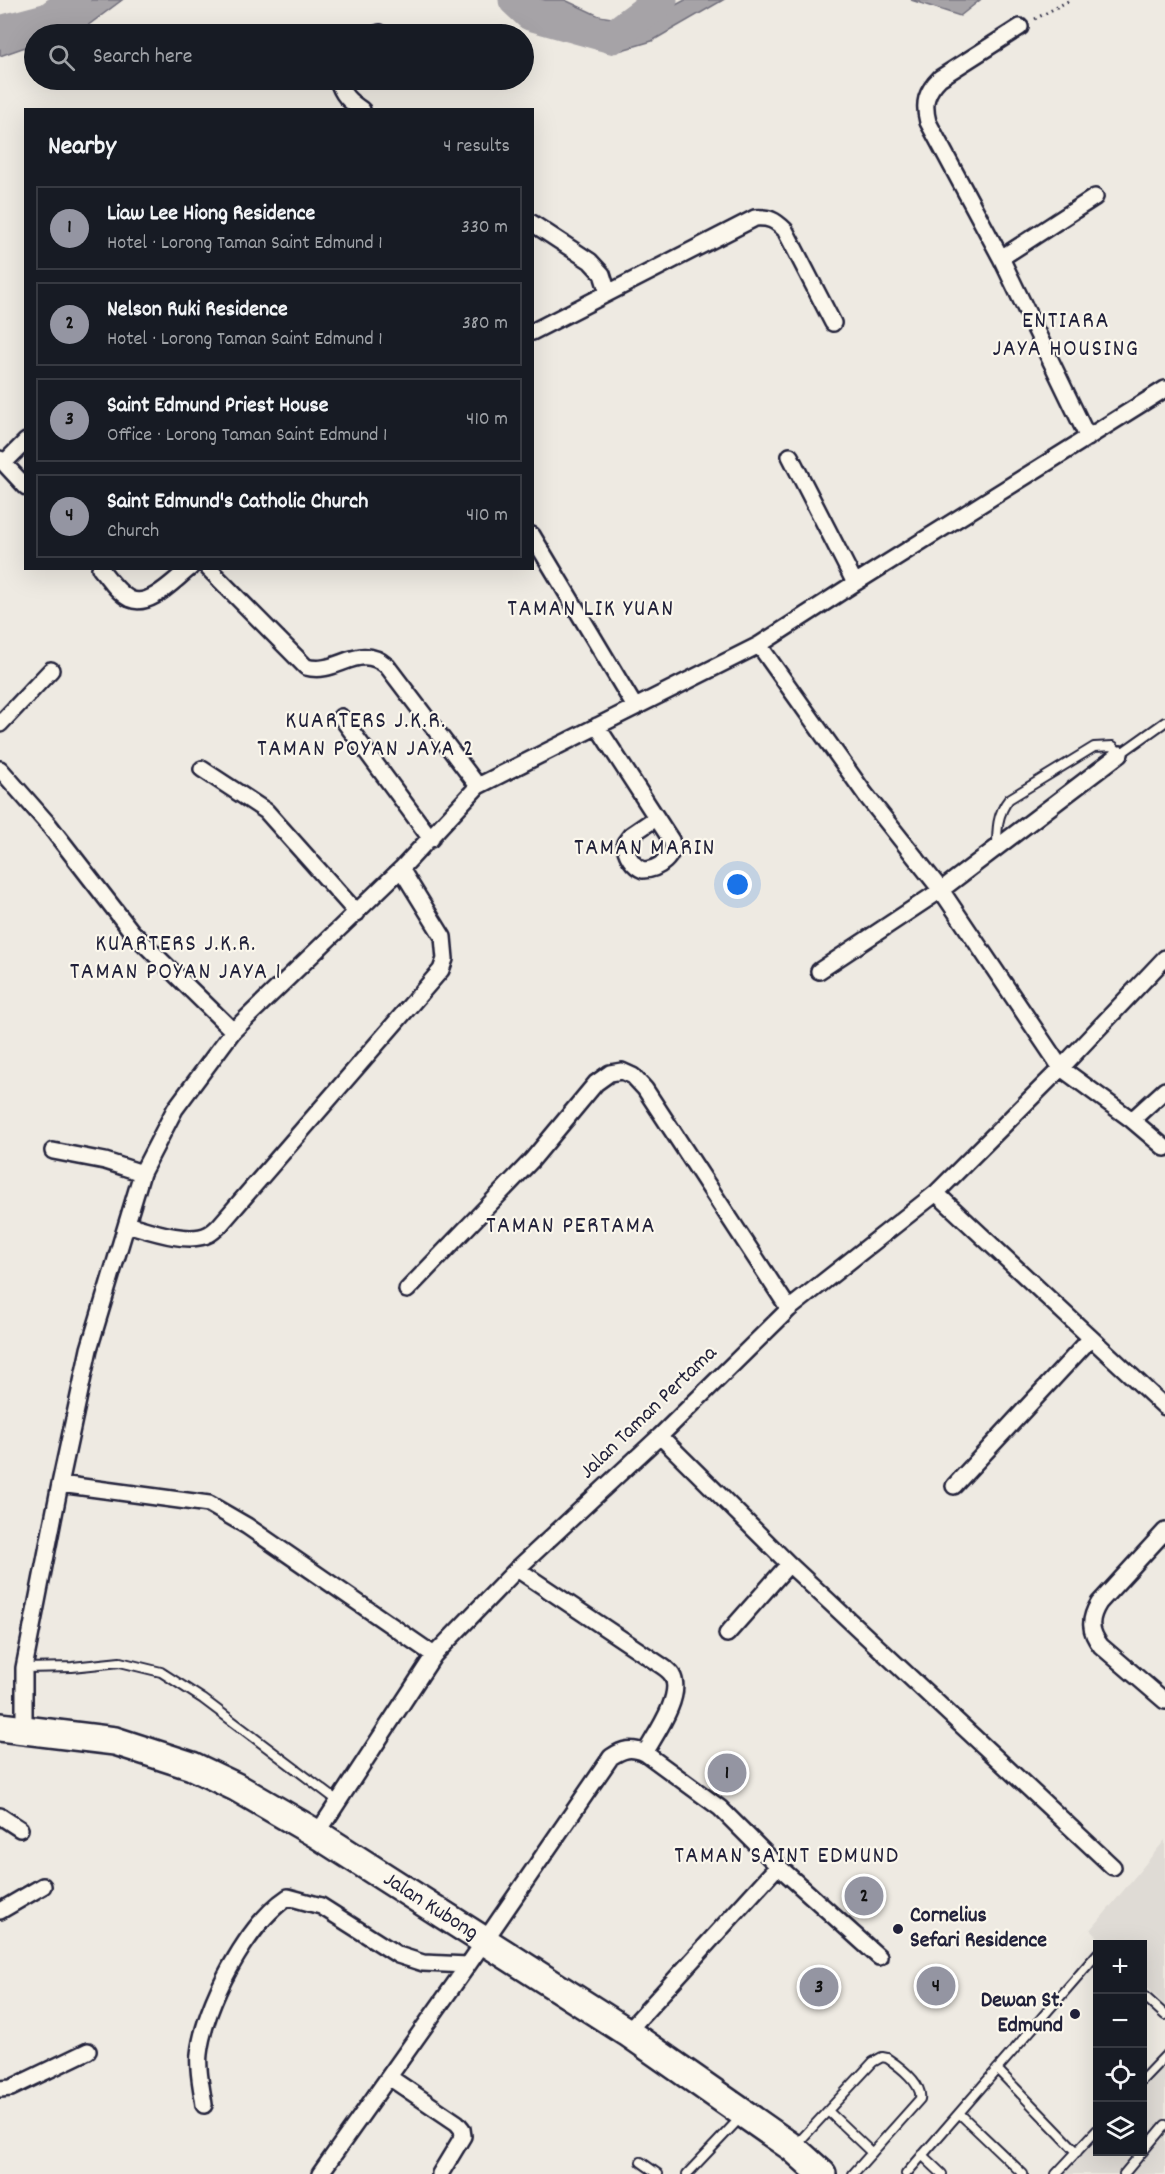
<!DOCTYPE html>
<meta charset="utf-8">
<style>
body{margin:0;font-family:Dekko,sans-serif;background:#242831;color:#f1f3f6}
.controls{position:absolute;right:18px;bottom:18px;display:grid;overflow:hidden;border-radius:0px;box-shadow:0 6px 24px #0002}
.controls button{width:54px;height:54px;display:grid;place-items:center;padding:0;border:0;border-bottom:2px solid #363941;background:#171b24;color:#f1f3f6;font:30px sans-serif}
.you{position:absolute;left:738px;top:885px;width:21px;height:21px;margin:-15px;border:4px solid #fff;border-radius:50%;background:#1a73e8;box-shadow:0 0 0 9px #1a73e833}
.badge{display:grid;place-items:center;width:39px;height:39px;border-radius:50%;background:#9495a2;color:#111;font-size:20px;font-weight:700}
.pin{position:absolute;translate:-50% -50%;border:3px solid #fff;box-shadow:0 2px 6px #0006}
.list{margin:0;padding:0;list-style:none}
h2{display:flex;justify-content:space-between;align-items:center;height:78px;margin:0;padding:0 24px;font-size:26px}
h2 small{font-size:20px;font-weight:400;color:#9ea1a6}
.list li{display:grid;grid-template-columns:39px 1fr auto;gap:18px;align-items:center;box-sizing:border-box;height:84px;margin:0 12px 12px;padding:0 12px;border:2px solid #363941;border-radius:0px}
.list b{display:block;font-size:22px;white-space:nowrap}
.list p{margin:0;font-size:20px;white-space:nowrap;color:#9ea1a6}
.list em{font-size:20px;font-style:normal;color:#9ea1a6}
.icon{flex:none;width:33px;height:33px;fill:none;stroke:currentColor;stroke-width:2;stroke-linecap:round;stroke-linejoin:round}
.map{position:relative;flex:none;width:1165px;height:2174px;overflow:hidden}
.search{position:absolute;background:#171b24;box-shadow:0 6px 24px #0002;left:24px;top:24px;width:510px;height:66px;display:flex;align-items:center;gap:15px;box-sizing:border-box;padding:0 21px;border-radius:33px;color:#9ea1a6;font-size:22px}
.panel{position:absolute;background:#171b24;box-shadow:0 6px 24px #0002;left:24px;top:108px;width:510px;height:462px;border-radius:0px}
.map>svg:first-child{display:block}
.built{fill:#dfdbd5}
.water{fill:#a6a3a7;stroke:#716f7c;stroke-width:1.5}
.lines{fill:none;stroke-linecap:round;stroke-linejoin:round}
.river{stroke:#a6a3a7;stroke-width:33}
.lane-casing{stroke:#22223b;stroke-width:12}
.street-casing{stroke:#22223b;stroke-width:20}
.highway-casing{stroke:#22223b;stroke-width:32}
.path{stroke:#22223b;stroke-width:3;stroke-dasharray:1.5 4.5;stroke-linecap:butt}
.lane{stroke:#fbf7ec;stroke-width:8}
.street{stroke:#fbf7ec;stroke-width:15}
.highway{stroke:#fbf7ec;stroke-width:27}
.poi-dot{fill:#22223b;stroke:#fbf7ec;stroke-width:2}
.labels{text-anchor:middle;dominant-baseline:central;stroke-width:4.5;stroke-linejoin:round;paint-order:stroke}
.street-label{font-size:22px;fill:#22223b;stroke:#fbf7ec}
.poi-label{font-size:22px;font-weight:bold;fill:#22223b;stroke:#fbf7ec;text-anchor:start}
.neighbourhood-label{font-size:24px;letter-spacing:1.5px;fill:#22223b;stroke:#fbf7ec}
</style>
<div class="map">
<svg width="1165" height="2174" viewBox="0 0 1165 2174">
<rect width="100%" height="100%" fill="#eeeae2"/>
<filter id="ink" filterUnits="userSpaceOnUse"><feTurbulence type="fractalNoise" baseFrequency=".0167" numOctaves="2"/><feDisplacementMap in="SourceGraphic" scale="12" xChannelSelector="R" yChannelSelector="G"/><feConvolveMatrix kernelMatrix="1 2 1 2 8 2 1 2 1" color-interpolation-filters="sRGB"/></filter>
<g filter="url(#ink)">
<path class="built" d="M1165,1840V2006L1143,1983L1142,1944H1105L1091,1930Z
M1165,2064V2174H1061L1097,2133L1098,2152H1142L1143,2087Z"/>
<path class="water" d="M91,0H122L87,26L63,34H34V44L0,56V39L59,20Z
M501,0H565L599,16L643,23L685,0H723L652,41L612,53L521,20Z
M911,0H980L960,16Z"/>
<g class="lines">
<path class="river" d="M515,0L530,14L612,37L661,0
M0,32L49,19L74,0"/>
<defs>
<path id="lane" d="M997,848C997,829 997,814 1009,799L1094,747L1113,746L1120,754L1165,722
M24,1668L72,1667L120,1662L161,1672L203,1699L338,1801
M1142,1994L1165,2015
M997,2069L1077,2152
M1142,2080L1165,2056
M828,2111L872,2153
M959,2113L1023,2174
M796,2145L873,2062L882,2057L887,2058C899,2066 923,2084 920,2099L853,2174
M922,2155L942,2174
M641,2162L658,2174
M687,2174L741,2117
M906,2174L1098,1953
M1056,2174L1098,2129
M1124,2174L1165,2125"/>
<path id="street" d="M1020,27L940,78C926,92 923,103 928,122L1001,258L1088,438
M377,34L380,33
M338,80C342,95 349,101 362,110
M532,223L590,261L602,274L608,293
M1001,258L1095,197
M532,332L755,218C769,217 775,220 785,230L833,323
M790,456L855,583
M0,459L26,487
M4,463L26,441
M532,535L635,707
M100,568C108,578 118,593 130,599C150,608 175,579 190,568
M208,568L306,667C337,676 358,641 387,666L478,786
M759,645L865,794L941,890L1061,1068L1132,1120L1165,1148
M341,717L431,839
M0,724L51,670
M597,726L671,840C677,856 658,870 643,870C633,866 625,854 625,843L631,835L656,818
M0,769L49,825L132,932L233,1031
M202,769L266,811L357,913
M819,971L941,890L1120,754
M1132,1120L1165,1090
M53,1151L105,1161L142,1173
M936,1193L1091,1338L954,1486
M127,1224C148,1230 189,1245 209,1234C213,1232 217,1228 220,1225L441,970L445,959L443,937L401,869
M407,1290L532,1160L596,1083L610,1073L622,1071L633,1076L645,1089L789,1309
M1091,1338L1165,1407
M660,1436L789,1564L1113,1867
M60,1484L209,1504L247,1526L434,1655
M1165,1531L1099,1603C1089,1619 1089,1631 1101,1646L1165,1701
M517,1569L662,1666C665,1668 670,1672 672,1675C684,1695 655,1735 645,1753
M727,1634L789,1564
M24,1730V1668L60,1484L89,1349L142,1173L175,1109L233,1031L401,869L478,786L759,645L855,583L1165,389
M0,1816L20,1829
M317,1834L434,1655L517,1569L660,1436L789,1309L936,1193L1061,1068L1165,958
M0,1911L43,1886
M627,2032L778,1866
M389,2077L457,2123L462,2129L463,2136L440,2174
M0,2089L11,2088L88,2051
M204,2105C202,2089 197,2070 199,2054C204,2006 247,1924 288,1897L321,1906L398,1955L423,1963L468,1965
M320,2174L468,1965L611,1757C623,1749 631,1747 645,1753L720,1808L778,1866L879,1957"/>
<g id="highway">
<path id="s1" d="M0,1727L115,1741L192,1766L236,1787L317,1834L627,2032L793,2148L822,2174"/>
</g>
</defs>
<use href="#lane" class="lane-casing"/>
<use href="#street" class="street-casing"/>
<use href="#highway" class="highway-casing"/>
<path class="path" d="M1035,19L1070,0"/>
<use href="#lane" class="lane"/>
<use href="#street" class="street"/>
<use href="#highway" class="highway"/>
</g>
</g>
<g class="poi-dot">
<circle cx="898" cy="1929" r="6"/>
<circle cx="1075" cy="2014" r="6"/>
</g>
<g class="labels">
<g class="street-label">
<text transform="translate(649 1413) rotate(-44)">Jalan Taman Pertama</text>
<text stroke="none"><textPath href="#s1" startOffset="474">Jalan Kubong</textPath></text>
</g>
<g class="poi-label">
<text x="910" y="1916">Cornelius<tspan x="910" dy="25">Sefari Residence</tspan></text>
<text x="1063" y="2001" text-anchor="end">Dewan St.<tspan x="1063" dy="25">Edmund</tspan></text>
</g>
<g class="neighbourhood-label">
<text x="1066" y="322">ENTIARA<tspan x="1066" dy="28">JAYA HOUSING</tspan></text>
<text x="591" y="610">TAMAN LIK YUAN</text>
<text x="366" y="722">KUARTERS J.K.R.<tspan x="366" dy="28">TAMAN POYAN JAYA 2</tspan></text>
<text x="645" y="849">TAMAN MARIN</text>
<text x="176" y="945">KUARTERS J.K.R.<tspan x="176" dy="28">TAMAN POYAN JAYA 1</tspan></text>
<text x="571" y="1227">TAMAN PERTAMA</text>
<text x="787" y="1857">TAMAN SAINT EDMUND</text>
</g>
</g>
</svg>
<div class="controls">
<button>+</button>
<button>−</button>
<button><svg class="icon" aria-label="locate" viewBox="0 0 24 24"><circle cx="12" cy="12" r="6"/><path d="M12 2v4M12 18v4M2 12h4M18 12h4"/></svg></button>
<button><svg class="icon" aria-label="layers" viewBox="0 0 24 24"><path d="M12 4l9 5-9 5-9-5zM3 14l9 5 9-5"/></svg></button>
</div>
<div class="you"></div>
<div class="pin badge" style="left:727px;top:1773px">1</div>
<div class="pin badge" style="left:864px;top:1896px">2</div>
<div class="pin badge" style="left:819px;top:1987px">3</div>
<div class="pin badge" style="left:936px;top:1986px">4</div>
<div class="search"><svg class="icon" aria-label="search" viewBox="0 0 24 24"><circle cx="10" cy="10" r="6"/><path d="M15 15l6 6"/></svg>Search here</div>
<section class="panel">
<h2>Nearby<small>4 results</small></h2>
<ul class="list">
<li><span class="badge">1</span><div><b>Liaw Lee Hiong Residence</b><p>Hotel · Lorong Taman Saint Edmund 1</p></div><em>330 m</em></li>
<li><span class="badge">2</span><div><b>Nelson Ruki Residence</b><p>Hotel · Lorong Taman Saint Edmund 1</p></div><em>380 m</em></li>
<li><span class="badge">3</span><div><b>Saint Edmund Priest House</b><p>Office · Lorong Taman Saint Edmund 1</p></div><em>410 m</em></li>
<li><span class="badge">4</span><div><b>Saint Edmund's Catholic Church</b><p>Church</p></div><em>410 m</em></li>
</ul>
</section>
</div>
